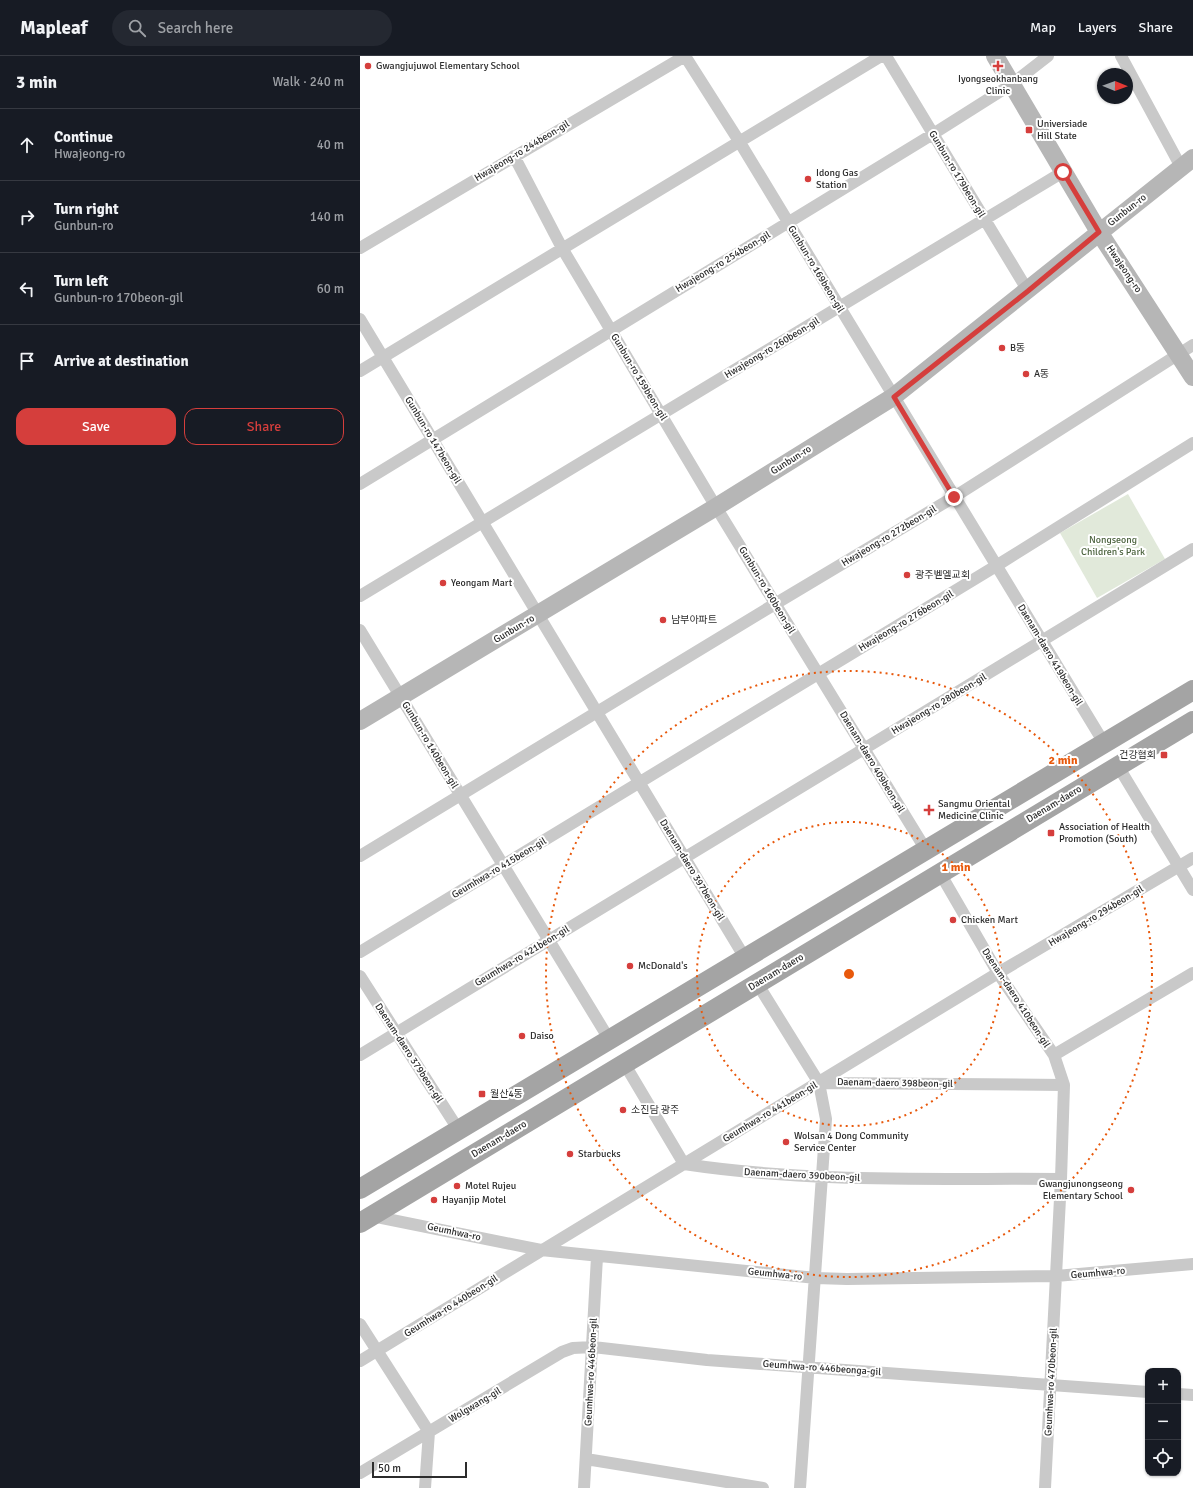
<!DOCTYPE html>
<meta charset="utf-8">
<style>
body{margin:0;font-family:Signika,"Noto Sans KR",sans-serif;background:#242831;color:#f1f3f6}
.controls{position:absolute;right:12px;bottom:12px;display:grid;overflow:hidden;border-radius:8px;box-shadow:0 1px 3px #0004}
.controls button{width:36px;height:36px;display:grid;place-items:center;padding:0;border:0;border-bottom:1px solid #363941;background:#171b24;color:#f1f3f6;font:20px sans-serif}
.compass{position:absolute;left:737px;top:12px;width:36px;height:36px;border-radius:50%;background:#171b24;box-shadow:0 1px 3px #0004;rotate:91deg}
.scale{position:absolute;left:12px;bottom:10px;width:95px;box-sizing:border-box;padding-left:4px;border:2px solid #2c2c2c;border-top:0;font-size:11px;line-height:14px;white-space:nowrap;color:#2c2c2c;-webkit-text-stroke:3px #fff;paint-order:stroke}
.stop{position:absolute;width:12px;height:12px;margin:-9px;border:3px solid #d53e3c;border-radius:50%;background:#fff}
.stop.end{background:#d53e3c;border-color:#fff;box-shadow:0 1px 4px #0008}
.list{margin:0;padding:0;list-style:none}
h2{display:flex;justify-content:space-between;align-items:center;height:52px;margin:0;padding:0 16px;font-size:17px}
h2 small{font-size:13px;font-weight:400;color:#9ea1a6}
.list li{display:grid;grid-template-columns:26px 1fr auto;gap:12px;align-items:center;box-sizing:border-box;height:72px;padding:0 16px;border-top:1px solid #363941}
.list b{display:block;font-size:15px;white-space:nowrap}
.list p{margin:0;font-size:13px;white-space:nowrap;color:#9ea1a6}
.list em{font-size:13px;font-style:normal;color:#9ea1a6}
.actions{display:flex;gap:8px;padding:12px 16px}
.actions a{flex:1;padding:9px 0;border:1px solid #d53e3c;border-radius:12px;text-align:center;font-size:14px;color:#d53e3c}
.actions .main{background:#d53e3c;color:#fff}
.icon{flex:none;width:22px;height:22px;fill:none;stroke:currentColor;stroke-width:2;stroke-linecap:round;stroke-linejoin:round}
.map{position:relative;flex:none;width:833px;height:1432px;overflow:hidden}
header{display:flex;align-items:center;gap:24px;box-sizing:border-box;height:56px;padding:0 20px;background:#171b24;border-bottom:1px solid #363941}
header strong{font-size:19px}
nav{display:flex;gap:22px;margin-inline-start:auto;font-size:14px}
.search{width:280px;height:36px;background:#242831;display:flex;align-items:center;gap:10px;box-sizing:border-box;padding:0 14px;border-radius:22px;color:#9ea1a6;font-size:15px}
main{display:flex}
aside{flex:1;background:#171b24}
.map>svg:first-child{display:block}
.green{fill:#e1e9da}
.lines{fill:none;stroke-linecap:round;stroke-linejoin:round}
.street{stroke:#c9c9c9;stroke-width:12}
.secondary{stroke:#b6b6b6;stroke-width:18}
.primary{stroke:#a4a4a4;stroke-width:20}
.route{stroke:#d53e3c;stroke-width:5}
.ring{fill:none;stroke:#e8590c;stroke-width:2;stroke-dasharray:2 4}
.poi-dot{fill:#d53e3c;stroke:#fff;stroke-width:1.5}
.labels{text-anchor:middle;dominant-baseline:central;stroke-width:4;stroke-linejoin:round;paint-order:stroke}
.poi-label{font-size:10px;fill:#2c2c2c;stroke:#fff;text-anchor:start}
.street-label{font-size:10px;fill:#2c2c2c;stroke:#fff}
.park-label{font-size:10px;fill:#4c633e;stroke:#fff}
.centre{fill:#e8590c;stroke:#fff;stroke-width:2}
.ring-label{font-size:12px;text-anchor:middle;font-weight:bold;fill:#e8590c;stroke:#fff;stroke-width:4;stroke-linejoin:round;paint-order:stroke}
</style>
<header>
<strong>Mapleaf</strong>
<div class="search"><svg class="icon" aria-label="search" viewBox="0 0 24 24"><circle cx="10" cy="10" r="6"/><path d="M15 15l6 6"/></svg>Search here</div>
<nav><a>Map</a><a>Layers</a><a>Share</a></nav>
</header>
<main>
<aside>
<h2>3 min<small>Walk · 240 m</small></h2>
<ul class="list">
<li><svg class="icon" aria-label="ahead" viewBox="0 0 24 24"><path d="M12 20V5M6 11l6-6 6 6"/></svg><div><b>Continue</b><p>Hwajeong-ro</p></div><em>40 m</em></li>
<li><svg class="icon" aria-label="right" viewBox="0 0 24 24"><path d="M7 20v-9h11M14 6l5 5-5 5"/></svg><div><b>Turn right</b><p>Gunbun-ro</p></div><em>140 m</em></li>
<li><svg class="icon" aria-label="left" viewBox="0 0 24 24"><path d="M17 20v-9H6M10 6l-5 5 5 5"/></svg><div><b>Turn left</b><p>Gunbun-ro 170beon-gil</p></div><em>60 m</em></li>
<li><svg class="icon" aria-label="arrive" viewBox="0 0 24 24"><path d="M6 21V4h12l-3 4 3 4H6"/></svg><div><b>Arrive at destination</b></div></li>
</ul>
<div class="actions"><a class="main">Save</a><a>Share</a></div>
</aside>
<div class="map">
<svg width="833" height="1432" viewBox="0 0 833 1432">
<rect width="100%" height="100%" fill="#fff"/>
<path class="green" d="M768,438L805,503L737,542L700,477Z"/>
<g class="lines">
<path class="street" d="M526,0L668,235
M761,0L821,111
M154,100L202,192L356,451L566,794
M0,192L325,0L379,85L744,687
M0,263L385,902
M0,315L521,0
M0,428L573,78L652,28L688,0
M0,540L703,116
M0,574L249,983
M758,710L833,834
M0,800L415,548L594,441L833,289
M580,817L638,917L694,999L704,1029L701,1123L685,1432
M0,896L636,510L833,387
M0,920L98,1073
M397,927L459,1027L466,1063L440,1432
M0,999L833,493
M694,999L833,917
M264,1007L324,1108C449,1127 575,1122 701,1123
M460,1027L704,1029
M12,1160L181,1194L456,1222L487,1223L696,1220L833,1208
M0,1268L69,1376L65,1432
M0,1305L638,917L833,802
M818,1338L833,1339
M226,1403L403,1432
M0,1417L202,1296L213,1292L233,1291L347,1304L788,1336
M224,1432L237,1201"/>
<path class="secondary" d="M635,0L739,176L833,321
M0,665L356,451L533,341L833,102"/>
<path class="primary" d="M0,1133L833,634
M0,1167L833,665"/>
</g>
<g class="lines">
<path class="route" d="M594,441L534,341L668,235L739,176L703,116"/>
</g>
<g class="ring">
<circle cx="489" cy="918" r="152"/>
<circle cx="489" cy="918" r="303"/>
</g>
<g class="poi-dot">
<circle cx="8" cy="10" r="4"/>
<path d="M636 4h4v4h4v4h-4v4h-4v-4h-4v-4h4z"/>
<rect x="665" y="70" width="8" height="8" rx="2"/>
<circle cx="448" cy="123" r="4"/>
<circle cx="642" cy="292" r="4"/>
<circle cx="666" cy="318" r="4"/>
<circle cx="547" cy="519" r="4"/>
<circle cx="83" cy="527" r="4"/>
<circle cx="303" cy="564" r="4"/>
<rect x="800" y="695" width="8" height="8" rx="2"/>
<path d="M567 748h4v4h4v4h-4v4h-4v-4h-4v-4h4z"/>
<rect x="687" y="773" width="8" height="8" rx="2"/>
<circle cx="593" cy="864" r="4"/>
<circle cx="270" cy="910" r="4"/>
<circle cx="162" cy="980" r="4"/>
<rect x="118" y="1034" width="8" height="8" rx="2"/>
<circle cx="263" cy="1054" r="4"/>
<circle cx="426" cy="1086" r="4"/>
<circle cx="210" cy="1098" r="4"/>
<circle cx="97" cy="1130" r="4"/>
<circle cx="771" cy="1134" r="4"/>
<circle cx="74" cy="1144" r="4"/>
</g>
<g class="labels">
<g class="poi-label">
<text x="16" y="10">Gwangjujuwol Elementary School</text>
<text x="638" y="23" text-anchor="middle">Iyongseokhanbang<tspan x="638" dy="12">Clinic</tspan></text>
<text x="677" y="68">Universiade<tspan x="677" dy="12">Hill State</tspan></text>
<text x="456" y="117">Idong Gas<tspan x="456" dy="12">Station</tspan></text>
<text x="650" y="292">B동</text>
<text x="674" y="318">A동</text>
<text x="555" y="519">광주벧엘교회</text>
<text x="91" y="527">Yeongam Mart</text>
<text x="311" y="564">남부아파트</text>
<text x="796" y="699" text-anchor="end">건강협회</text>
<text x="578" y="748">Sangmu Oriental<tspan x="578" dy="12">Medicine Clinic</tspan></text>
<text x="699" y="771">Association of Health<tspan x="699" dy="12">Promotion (South)</tspan></text>
<text x="601" y="864">Chicken Mart</text>
<text x="278" y="910">McDonald's</text>
<text x="170" y="980">Daiso</text>
<text x="130" y="1038">월산4동</text>
<text x="271" y="1054">소진담 광주</text>
<text x="434" y="1080">Wolsan 4 Dong Community<tspan x="434" dy="12">Service Center</tspan></text>
<text x="218" y="1098">Starbucks</text>
<text x="763" y="1128" text-anchor="end">Gwangjunongseong<tspan x="763" dy="12">Elementary School</tspan></text>
<text x="105" y="1130">Motel Rujeu</text>
<text x="82" y="1144">Hayanjip Motel</text>
</g>
<g class="street-label">
<text transform="translate(162 95) rotate(-31)">Hwajeong-ro 244beon-gil</text>
<text transform="translate(597 118) rotate(59)">Gunbun-ro 179beon-gil</text>
<text transform="translate(767 154) rotate(-38)">Gunbun-ro</text>
<text transform="translate(363 206) rotate(-31)">Hwajeong-ro 254beon-gil</text>
<text transform="translate(456 213) rotate(59)">Gunbun-ro 169beon-gil</text>
<text transform="translate(764 213) rotate(56)">Hwajeong-ro</text>
<text transform="translate(412 292) rotate(-31)">Hwajeong-ro 260beon-gil</text>
<text transform="translate(279 321) rotate(59)">Gunbun-ro 159beon-gil</text>
<text transform="translate(73 384) rotate(59)">Gunbun-ro 147beon-gil</text>
<text transform="translate(431 404) rotate(-32)">Gunbun-ro</text>
<text transform="translate(529 480) rotate(-31)">Hwajeong-ro 272beon-gil</text>
<text transform="translate(407 534) rotate(59)">Gunbun-ro 160beon-gil</text>
<text transform="translate(546 565) rotate(-31)">Hwajeong-ro 276beon-gil</text>
<text transform="translate(154 573) rotate(-31)">Gunbun-ro</text>
<text transform="translate(690 599) rotate(59)">Daenam-daero 419beon-gil</text>
<text transform="translate(579 648) rotate(-31)">Hwajeong-ro 280beon-gil</text>
<text transform="translate(70 689) rotate(59)">Gunbun-ro 140beon-gil</text>
<text transform="translate(512 706) rotate(59)">Daenam-daero 409beon-gil</text>
<text transform="translate(694 748) rotate(-31)">Daenam-daero</text>
<text transform="translate(139 812) rotate(-31)">Geumhwa-ro 415beon-gil</text>
<text transform="translate(332 814) rotate(59)">Daenam-daero 397beon-gil</text>
<text transform="translate(736 860) rotate(-31)">Hwajeong-ro 294beon-gil</text>
<text transform="translate(162 900) rotate(-31)">Geumhwa-ro 421beon-gil</text>
<text transform="translate(416 916) rotate(-31)">Daenam-daero</text>
<text transform="translate(656 942) rotate(57)">Daenam-daero 410beon-gil</text>
<text transform="translate(49 997) rotate(57)">Daenam-daero 379beon-gil</text>
<text transform="translate(535 1027) rotate(1)">Daenam-daero 398beon-gil</text>
<text transform="translate(410 1056) rotate(-31)">Geumhwa-ro 441beon-gil</text>
<text transform="translate(139 1083) rotate(-31)">Daenam-daero</text>
<text transform="translate(442 1119) rotate(3)">Daenam-daero 390beon-gil</text>
<text transform="translate(94 1176) rotate(12)">Geumhwa-ro</text>
<text transform="translate(738 1217) rotate(-5)">Geumhwa-ro</text>
<text transform="translate(415 1218) rotate(6)">Geumhwa-ro</text>
<text transform="translate(91 1250) rotate(-32)">Geumhwa-ro 440beon-gil</text>
<text transform="translate(462 1312) rotate(4)">Geumhwa-ro 446beonga-gil</text>
<text transform="translate(231 1316) rotate(-87)">Geumhwa-ro 446beon-gil</text>
<text transform="translate(691 1326) rotate(-87)">Geumhwa-ro 470beon-gil</text>
<text transform="translate(115 1349) rotate(-31)">Wolgwang-gil</text>
</g>
<g class="park-label">
<text x="753" y="484">Nongseong<tspan x="753" dy="12">Children's Park</tspan></text>
</g>
</g>
<circle cx="489" cy="918" r="6" class="centre"/>
<g class="ring-label">
<text x="703" y="708">2 min</text>
<text x="596" y="815">1 min</text>
</g>
</svg>
<div class="controls">
<button>+</button>
<button>−</button>
<button><svg class="icon" aria-label="locate" viewBox="0 0 24 24"><circle cx="12" cy="12" r="6"/><path d="M12 2v4M12 18v4M2 12h4M18 12h4"/></svg></button>
</div>
<svg class="compass" viewBox="-18 -18 36 36"><path d="M0-13l5 13h-10z" fill="#e53935"/><path d="M0 13l5-13h-10z" fill="#9ea1a6"/></svg>
<div class="scale">50 m</div>
<div class="stop" style="left:703px;top:116px"></div>
<div class="stop end" style="left:594px;top:441px"></div>
</div>
</main>
